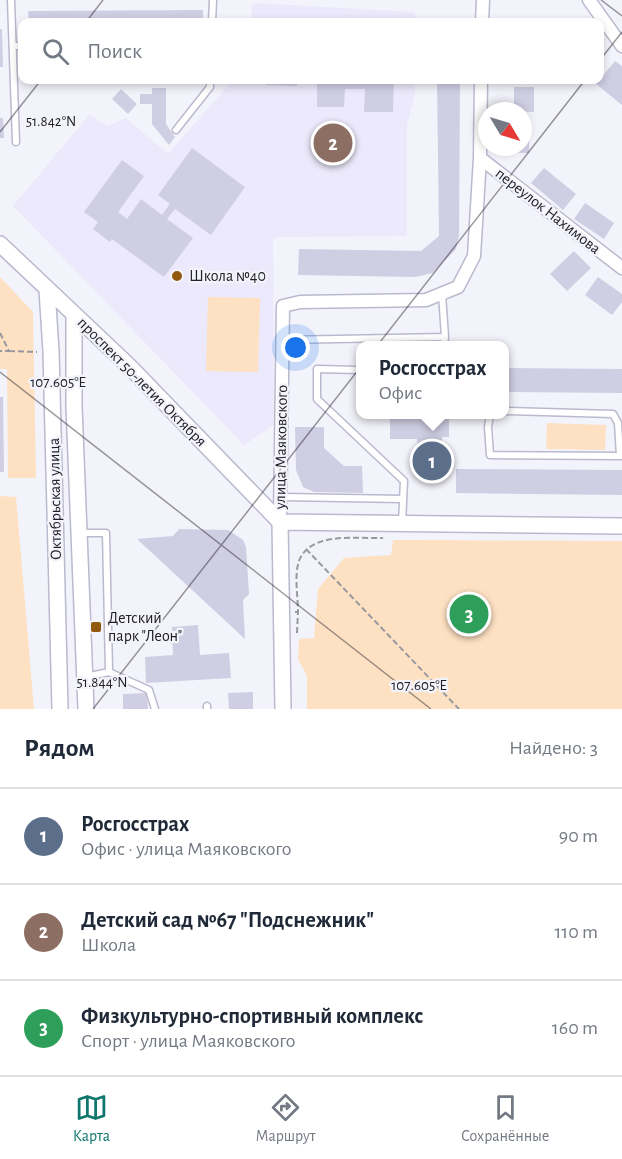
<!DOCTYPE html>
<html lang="ru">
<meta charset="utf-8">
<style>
body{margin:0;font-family:"Alegreya Sans",sans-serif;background:#f6f6f7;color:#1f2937}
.compass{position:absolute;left:478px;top:102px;width:54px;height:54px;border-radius:50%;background:#fff;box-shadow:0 3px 9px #0003;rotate:128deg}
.you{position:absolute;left:296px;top:348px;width:21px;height:21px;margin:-15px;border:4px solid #fff;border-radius:50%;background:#1a73e8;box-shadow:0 0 0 9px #1a73e833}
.badge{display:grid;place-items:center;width:39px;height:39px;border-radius:50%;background:#0f766e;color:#fff;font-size:20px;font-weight:700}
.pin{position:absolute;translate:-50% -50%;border:3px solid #fff;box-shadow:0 2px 6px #0006}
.popup{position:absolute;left:356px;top:341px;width:153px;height:78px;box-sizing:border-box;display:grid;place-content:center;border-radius:12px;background:#fff;filter:drop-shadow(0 2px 4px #0005);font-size:20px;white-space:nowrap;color:#747a83}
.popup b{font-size:22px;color:#1f2937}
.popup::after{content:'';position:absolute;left:50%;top:100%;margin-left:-12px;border:12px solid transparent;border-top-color:#fff}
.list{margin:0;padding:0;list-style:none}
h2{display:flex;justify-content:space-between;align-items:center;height:78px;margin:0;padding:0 24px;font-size:26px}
h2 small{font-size:20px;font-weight:400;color:#747a83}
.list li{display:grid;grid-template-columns:39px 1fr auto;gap:18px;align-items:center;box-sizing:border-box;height:96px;padding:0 24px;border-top:2px solid #e0e1e3}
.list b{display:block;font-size:22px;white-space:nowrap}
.list p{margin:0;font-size:20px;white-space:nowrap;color:#747a83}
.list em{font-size:20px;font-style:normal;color:#747a83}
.icon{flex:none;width:33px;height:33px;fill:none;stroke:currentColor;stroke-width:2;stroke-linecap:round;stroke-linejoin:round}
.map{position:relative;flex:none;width:622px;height:709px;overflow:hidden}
.search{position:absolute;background:#fff;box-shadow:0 3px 9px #0003;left:18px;right:18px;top:18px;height:66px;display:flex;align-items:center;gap:15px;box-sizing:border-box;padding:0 21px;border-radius:12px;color:#747a83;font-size:22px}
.sheet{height:366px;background:#fff}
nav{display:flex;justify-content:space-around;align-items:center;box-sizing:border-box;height:84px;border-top:2px solid #e0e1e3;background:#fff;font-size:16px;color:#747a83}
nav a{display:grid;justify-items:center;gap:3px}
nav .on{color:#0f766e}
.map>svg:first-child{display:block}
.built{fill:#ebe9fb}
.green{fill:#fee1c3}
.building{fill:#d0cee3}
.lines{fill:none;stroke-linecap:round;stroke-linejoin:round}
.service-casing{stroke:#bbb9ce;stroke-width:9}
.minor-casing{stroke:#bbb9ce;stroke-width:15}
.tertiary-casing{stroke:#bbb9ce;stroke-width:18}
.path{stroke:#9898a0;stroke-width:2;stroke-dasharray:6 3;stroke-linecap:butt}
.service{stroke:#fff;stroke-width:6}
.minor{stroke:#fff;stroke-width:12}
.tertiary{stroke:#fff;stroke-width:15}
.ticks{fill:none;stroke:#212028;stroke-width:1.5;stroke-opacity:0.45}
.poi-dot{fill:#90590f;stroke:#f3f3fb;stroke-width:2}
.labels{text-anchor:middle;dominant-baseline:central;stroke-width:4.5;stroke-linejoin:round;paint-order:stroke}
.street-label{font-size:16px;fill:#212028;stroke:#f3f3fb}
.poi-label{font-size:16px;fill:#212028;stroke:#f3f3fb;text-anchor:start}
.ticks-label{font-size:15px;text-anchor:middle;fill:#212028;stroke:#f3f3fb;stroke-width:4.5;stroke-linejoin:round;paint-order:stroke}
</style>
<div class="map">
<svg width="622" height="709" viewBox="0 0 622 709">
<rect width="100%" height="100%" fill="#f3f3fb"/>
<path class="built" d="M252,3L415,12V22H251Z
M233,80H415V95L407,124V236L278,237L273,240L274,425L244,445L13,206L89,115L108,126L126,118L168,154Z"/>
<path class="green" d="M0,277L33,312L36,478H8L7,369H0Z
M208,297L260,298L258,372L206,371Z
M547,423L606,425L605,450L546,449Z
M0,496L16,497L34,709H0Z
M393,540L622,541V709H307V676L298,659L299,639L314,638L318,589L344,558L391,555Z"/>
<path class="building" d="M203,10V22H29L28,11Z
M0,29H2L3,67H0Z
M615,61L622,66V105L596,84Z
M266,80H297V86L266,85Z
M317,80H394L393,112H364L365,89H345L344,107H317Z
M437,80H460L459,236L456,249L433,273L415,277L298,275L299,249L421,251L439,236Z
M514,87H534V112L514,111Z
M152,88H166V124L175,137L169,145L152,124V104H140V94H152Z
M121,89L137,104L128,114L112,99Z
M0,118H3L4,138H0Z
M523,123H530L529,153H501L502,147H523Z
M192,148L245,187L211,235L175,209L167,219L193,238L164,277L112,239L110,242L93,229L98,222L84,212L122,160L144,176L118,212L127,219L141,199L162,215L170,204L158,195Z
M544,168L576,194L563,210L531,183Z
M585,203L614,223L604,239L574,219Z
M574,251L591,268L567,291L550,274Z
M598,277L622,294V302L612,315L585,295Z
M504,368L622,369V393L504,392Z
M0,397H3L4,472H0Z
M390,414H449V437H442V474H418L417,439H390Z
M295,427H324V448L344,466H362L363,493L314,492L303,487L296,470Z
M456,469L622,470V495L456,493Z
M179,529L228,530L243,540L246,547L249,594L243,600L245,639L137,539L173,536Z
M198,625L200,655L229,653L231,678L146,683L145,657L173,655L172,627Z
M253,692V709H229L228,693Z
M147,693L148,709H123V694Z"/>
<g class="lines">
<defs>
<path id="service" d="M11,0L16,142
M212,22L213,0
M13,46H22
M176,130L210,87V80
M442,294L445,337
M283,340L445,337L444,346
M360,370L317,369V399L404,481L402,523
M504,411L613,414L618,423L620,456
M490,414L488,427L490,455L622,456
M282,497L403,499
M79,533H106L109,672L149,690L155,709
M85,677L109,672
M207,706V709"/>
<path id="minor" d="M589,0L622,46
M482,22L483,0
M481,80L480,158L622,268
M280,522L283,306L300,302L426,300L458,287L474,256L480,158"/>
<path id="tertiary" d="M0,244L129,366L280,522
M47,290L51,351L60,709
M74,315V406L86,709
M280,522L622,526
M280,522L283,709"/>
</defs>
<use href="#service" class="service-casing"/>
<use href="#minor" class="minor-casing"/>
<use href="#tertiary" class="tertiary-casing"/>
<path class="path" d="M0,333L9,351H0
M9,351L37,352
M306,549L459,709
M295,612H298C298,597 294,575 299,561C310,531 357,539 383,538
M297,633L298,612"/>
<use href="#service" class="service"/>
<use href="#minor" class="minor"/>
<use href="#tertiary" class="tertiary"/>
</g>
<path class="ticks" d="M601,0L622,16M86,22L103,0M600,60L622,32M0,132L41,80M0,372L431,709M93,709L585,80"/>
<g class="poi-dot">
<circle cx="177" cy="276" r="6"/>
<rect x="90" y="621" width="12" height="12" rx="3"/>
</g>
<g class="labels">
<g class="street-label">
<text transform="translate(548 211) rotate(38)">переулок Нахимова</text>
<text transform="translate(142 382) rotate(45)">проспект 50-летия Октября</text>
<text transform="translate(281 447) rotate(-89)">улица Маяковского</text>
<text transform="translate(55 499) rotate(-91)">Октябрьская улица</text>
</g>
<g class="poi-label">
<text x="189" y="276">Школа №40</text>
<text x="108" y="618">Детский<tspan x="108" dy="18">парк "Леон"</tspan></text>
</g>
</g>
<g class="ticks-label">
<text x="51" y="126">51.842°N</text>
<text x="58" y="387">107.605°E</text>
<text x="102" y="687">51.844°N</text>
<text x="419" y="690">107.605°E</text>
</g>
</svg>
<svg class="compass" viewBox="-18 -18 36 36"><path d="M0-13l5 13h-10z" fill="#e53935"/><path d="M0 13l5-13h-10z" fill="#747a83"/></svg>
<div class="you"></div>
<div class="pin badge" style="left:432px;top:461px;background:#5c6f8a">1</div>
<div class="popup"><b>Росгосстрах</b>Офис</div>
<div class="pin badge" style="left:333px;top:143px;background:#8d6e63">2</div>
<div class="pin badge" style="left:469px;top:614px;background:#2e9e5b">3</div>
<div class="search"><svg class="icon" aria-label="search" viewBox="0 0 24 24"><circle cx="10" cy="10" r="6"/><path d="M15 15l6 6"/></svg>Поиск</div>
</div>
<section class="sheet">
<h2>Рядом<small>Найдено: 3</small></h2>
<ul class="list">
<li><span class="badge" style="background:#5c6f8a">1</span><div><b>Росгосстрах</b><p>Офис · улица Маяковского</p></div><em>90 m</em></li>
<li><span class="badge" style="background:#8d6e63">2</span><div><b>Детский сад №67 &quot;Подснежник&quot;</b><p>Школа</p></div><em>110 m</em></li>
<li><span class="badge" style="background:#2e9e5b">3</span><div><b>Физкультурно-спортивный комплекс</b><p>Спорт · улица Маяковского</p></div><em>160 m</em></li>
</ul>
</section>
<nav>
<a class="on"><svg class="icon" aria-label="map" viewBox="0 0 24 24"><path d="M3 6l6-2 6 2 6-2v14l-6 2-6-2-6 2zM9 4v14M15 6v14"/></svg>Карта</a>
<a><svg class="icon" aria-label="directions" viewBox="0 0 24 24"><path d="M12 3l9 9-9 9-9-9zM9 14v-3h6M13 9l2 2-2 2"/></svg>Маршрут</a>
<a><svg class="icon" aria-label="saved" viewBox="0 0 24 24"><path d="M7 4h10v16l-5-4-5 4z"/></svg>Сохранённые</a>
</nav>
